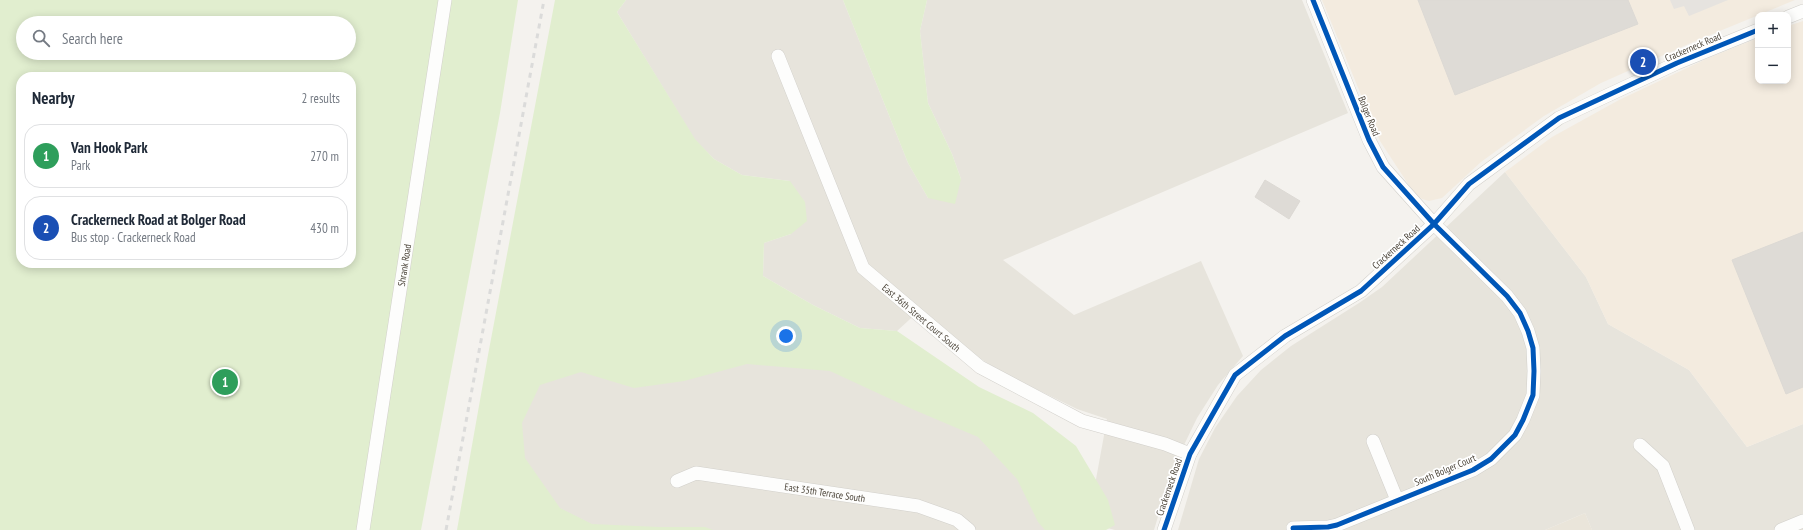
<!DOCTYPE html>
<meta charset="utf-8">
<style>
body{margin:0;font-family:"PT Sans Narrow",sans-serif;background:#f6f6f7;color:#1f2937}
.controls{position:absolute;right:12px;top:12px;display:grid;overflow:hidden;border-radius:8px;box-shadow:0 2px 10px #0003}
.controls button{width:36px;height:36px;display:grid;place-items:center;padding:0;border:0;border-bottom:1px solid #e0e1e3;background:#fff;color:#1f2937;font:20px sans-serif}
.you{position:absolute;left:786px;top:336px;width:14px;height:14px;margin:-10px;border:3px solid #fff;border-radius:50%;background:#1a73e8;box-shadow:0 0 0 6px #1a73e833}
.badge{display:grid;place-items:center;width:26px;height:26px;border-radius:50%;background:#868178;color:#fff;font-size:13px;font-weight:700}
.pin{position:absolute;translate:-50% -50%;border:2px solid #fff;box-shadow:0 1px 4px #0006}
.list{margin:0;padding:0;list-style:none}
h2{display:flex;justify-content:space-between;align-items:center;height:52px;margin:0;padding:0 16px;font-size:17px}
h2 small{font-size:13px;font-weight:400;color:#747a83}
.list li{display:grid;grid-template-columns:26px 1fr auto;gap:12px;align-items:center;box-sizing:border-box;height:64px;margin:0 8px 8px;padding:0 8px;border:1px solid #e0e1e3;border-radius:16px}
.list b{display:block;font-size:15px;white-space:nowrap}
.list p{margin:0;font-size:13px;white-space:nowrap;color:#747a83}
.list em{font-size:13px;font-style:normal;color:#747a83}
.icon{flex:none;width:22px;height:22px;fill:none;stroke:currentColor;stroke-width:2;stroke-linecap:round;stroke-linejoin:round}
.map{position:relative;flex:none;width:1803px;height:530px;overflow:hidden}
.search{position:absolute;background:#fff;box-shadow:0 2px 10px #0003;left:16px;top:16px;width:340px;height:44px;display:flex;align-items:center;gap:10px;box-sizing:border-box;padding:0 14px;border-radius:22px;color:#747a83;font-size:15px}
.panel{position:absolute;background:#fff;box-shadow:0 2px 10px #0003;left:16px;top:72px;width:340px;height:196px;border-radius:16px}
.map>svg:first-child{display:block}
.residential{fill:#e7e4dc}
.commercial{fill:#f3ebdf}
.education{fill:#eae5da}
.green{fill:#e1eecf;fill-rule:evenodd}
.parking{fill:#e6e3df}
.building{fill:#dedbd6;stroke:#dcd9d4}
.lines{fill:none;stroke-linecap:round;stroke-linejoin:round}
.minor-casing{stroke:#d2d0cb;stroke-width:14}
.minor{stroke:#fdfdfc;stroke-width:13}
.rail{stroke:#dbdbda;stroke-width:3;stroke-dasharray:5 5;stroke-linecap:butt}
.cycleway-casing{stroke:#fff;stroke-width:8}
.cycleway{stroke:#0057b8;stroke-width:5}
.labels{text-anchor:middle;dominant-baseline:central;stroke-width:3.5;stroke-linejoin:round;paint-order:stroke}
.street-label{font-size:10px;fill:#4b4439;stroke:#fff}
</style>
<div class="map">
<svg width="1803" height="530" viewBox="0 0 1803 530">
<rect width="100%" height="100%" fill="#f4f2ee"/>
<path class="residential" d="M626,0H843L908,163L928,198L961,179L952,154L928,103L920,31L927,0H1302L1348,113L1003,260L1074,315L1201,261L1243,356L1218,385L1197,418L1172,470L1154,530H1115L1088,523L1107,419L1077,409L1003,373L978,357L920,310L897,331L860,328L813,305L763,276L764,243L791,234L790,181L742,175L714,159L695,140L617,12Z
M1505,172L1586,277L1608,324L1689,370L1747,447L1803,424V530H1592L1585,513L1545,530H1178L1199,459L1215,428L1237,396L1261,370L1291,346L1359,303L1382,287Z
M748,322L1017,426L1061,530H472L509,335Z"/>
<path class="commercial" d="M1322,0H1795L1693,42L1601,83L1544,116L1481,162L1442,198L1429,201L1422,199L1414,193L1380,141Z
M1803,21V424L1747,447L1689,370L1608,324L1586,277L1505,172L1552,137L1619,100L1706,59L1758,38V81H1788V26Z"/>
<path class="education" d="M1585,513L1592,530H1545L1576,517Z"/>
<path class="green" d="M0,0H518L500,113L421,530H0ZM23,23H349V53H23ZM21,77H351V263H21Z
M555,0H626L617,12L695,139L714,159L742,175L790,181L805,202L807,221L791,234L764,243L763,276L813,305L860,328L897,331L979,387L1033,413L1076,446L1108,500L1115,525L1106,530H1045L1038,522L1017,479L978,437L912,409L830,371L747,364L684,381L634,388L581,372L540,385L522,423L525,458L560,508L592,524L659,527H705L713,530H457L488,355Z
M843,0H927L920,31L928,103L952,154L961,179L955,204L928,198L908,163Z"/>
<path class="parking" d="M1670,0H1728L1689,16L1684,6L1674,9Z"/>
<path class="building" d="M1418,0H1628L1638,24L1455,95Z
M1265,180L1300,201L1289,219L1255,197Z
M1803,232V387L1786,394L1732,260Z"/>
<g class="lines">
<defs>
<g id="minor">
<path d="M1788,17L1803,11"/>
<path id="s1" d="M778,56L863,268L980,367L1082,421L1165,444L1190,454"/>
<path d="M1373,441L1397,500"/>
<path d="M1640,445L1663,466L1688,530"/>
<path id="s2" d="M677,481L696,473L918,506L957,520L969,530"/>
<path d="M1293,528L1328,527L1337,525L1473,470L1491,459L1515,435L1523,420L1533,395L1534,371L1533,348L1528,331L1520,313L1507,296L1434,224L1383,167L1369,140L1313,0"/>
<path id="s3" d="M363,530L445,0"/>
<path d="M1164,530L1190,454L1235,375L1285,336L1361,291L1434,224L1469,184L1559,118L1677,63L1758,30"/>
<path d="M1781,530L1803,521"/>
</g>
</defs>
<use href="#minor" class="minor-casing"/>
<use href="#minor" class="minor"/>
<path class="rail" d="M446,530L544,0"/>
<defs>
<path id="cycleway" d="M1293,528L1328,527L1337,525L1473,470L1491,459L1515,435L1523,420L1533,395L1534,371L1533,348L1528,331L1520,313L1507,296L1434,224L1383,167L1369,140L1313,0
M1164,530L1190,454L1235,375L1285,336L1361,291L1434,224L1469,184L1559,118L1677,63L1758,30"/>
</defs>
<use href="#cycleway" class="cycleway-casing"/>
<use href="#cycleway" class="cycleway"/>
</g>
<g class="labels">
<g class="street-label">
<text transform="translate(1693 47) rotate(-23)">Crackerneck Road</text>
<text transform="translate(1369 116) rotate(68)">Bolger Road</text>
<text transform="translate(1396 247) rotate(-42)">Crackerneck Road</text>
<text stroke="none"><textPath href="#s3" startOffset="268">Shrank Road</textPath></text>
<text stroke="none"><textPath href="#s1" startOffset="305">East 36th Street Court South</textPath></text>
<text transform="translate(1445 470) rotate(-23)">South Bolger Court</text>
<text transform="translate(1169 487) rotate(-71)">Crackerneck Road</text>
<text stroke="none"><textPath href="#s2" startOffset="151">East 35th Terrace South</textPath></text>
</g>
</g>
</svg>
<div class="controls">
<button>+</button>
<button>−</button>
</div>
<div class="you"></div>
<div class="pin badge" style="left:225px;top:382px;background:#2e9e5b">1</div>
<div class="pin badge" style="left:1643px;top:62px;background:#1a4fb4">2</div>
<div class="search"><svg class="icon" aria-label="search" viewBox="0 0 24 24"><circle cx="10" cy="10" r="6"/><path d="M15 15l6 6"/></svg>Search here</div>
<section class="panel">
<h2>Nearby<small>2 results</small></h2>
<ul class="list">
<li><span class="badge" style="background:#2e9e5b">1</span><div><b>Van Hook Park</b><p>Park</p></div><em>270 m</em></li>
<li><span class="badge" style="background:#1a4fb4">2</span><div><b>Crackerneck Road at Bolger Road</b><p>Bus stop · Crackerneck Road</p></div><em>430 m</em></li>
</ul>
</section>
</div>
